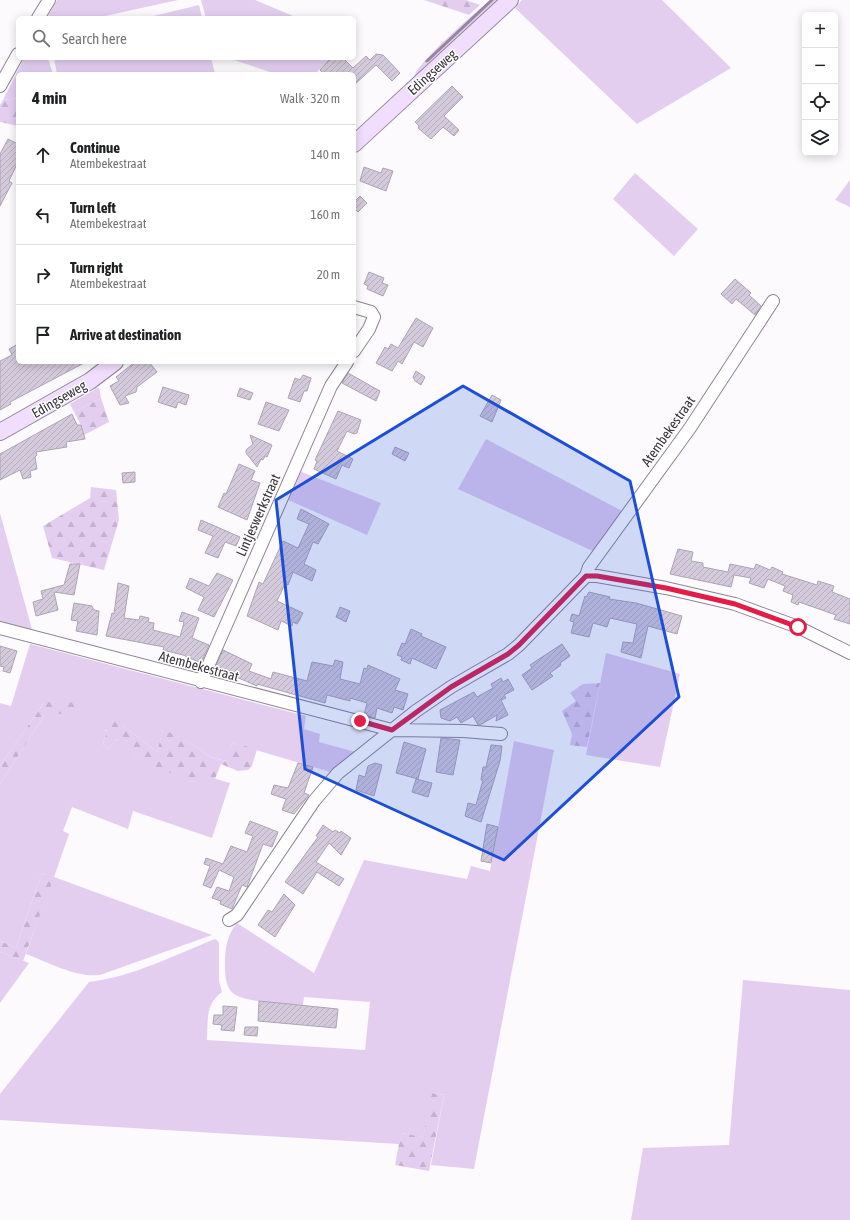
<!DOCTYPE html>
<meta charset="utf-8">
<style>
body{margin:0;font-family:"Asap Condensed",sans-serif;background:#f6f6f6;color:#202124}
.controls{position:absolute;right:12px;top:12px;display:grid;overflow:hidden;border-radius:6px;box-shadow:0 2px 10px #0003}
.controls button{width:36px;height:36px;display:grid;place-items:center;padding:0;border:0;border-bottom:1px solid #e0e0e0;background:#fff;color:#202124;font:20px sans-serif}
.stop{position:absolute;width:12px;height:12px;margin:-9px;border:3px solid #e11d48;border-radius:50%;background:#fff}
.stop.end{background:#e11d48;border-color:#fff;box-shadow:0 1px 4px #0008}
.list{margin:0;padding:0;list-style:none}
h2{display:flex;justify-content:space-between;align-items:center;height:52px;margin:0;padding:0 16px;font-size:17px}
h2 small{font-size:13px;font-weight:400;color:#757577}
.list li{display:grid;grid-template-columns:26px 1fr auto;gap:12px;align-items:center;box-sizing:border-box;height:60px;padding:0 16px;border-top:1px solid #e0e0e0}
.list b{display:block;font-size:15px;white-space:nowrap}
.list p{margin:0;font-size:13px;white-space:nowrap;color:#757577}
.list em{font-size:13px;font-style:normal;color:#757577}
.icon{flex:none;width:22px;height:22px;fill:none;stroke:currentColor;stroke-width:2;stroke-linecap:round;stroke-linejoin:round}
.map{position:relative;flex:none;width:850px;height:1220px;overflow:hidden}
.search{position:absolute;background:#fff;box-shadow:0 2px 10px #0003;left:16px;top:16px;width:340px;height:44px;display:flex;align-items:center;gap:10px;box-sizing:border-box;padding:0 14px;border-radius:6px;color:#757577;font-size:15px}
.panel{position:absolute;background:#fff;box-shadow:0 2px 10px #0003;left:16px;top:72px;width:340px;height:292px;border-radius:6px}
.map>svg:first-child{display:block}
.grass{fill:#e3cef0}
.forest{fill:url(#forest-firs)}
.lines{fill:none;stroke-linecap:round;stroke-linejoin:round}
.stream{stroke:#95859f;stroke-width:3}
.building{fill:url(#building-hatch);stroke:#aea4b4}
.street-casing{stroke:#8f8595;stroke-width:14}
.secondary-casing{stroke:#8f8595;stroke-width:18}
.street{stroke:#fff;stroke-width:12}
.secondary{stroke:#f1ddfd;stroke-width:16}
.route{stroke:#e11d48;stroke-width:5}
.marked{fill:#1d4ed8;fill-opacity:0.2;stroke:#1d4ed8;stroke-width:3;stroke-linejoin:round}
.labels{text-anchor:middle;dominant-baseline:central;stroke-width:3;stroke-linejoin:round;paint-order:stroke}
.street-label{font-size:14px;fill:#3b363d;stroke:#fff}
</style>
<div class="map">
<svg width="850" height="1220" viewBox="0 0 850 1220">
<defs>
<pattern id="forest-firs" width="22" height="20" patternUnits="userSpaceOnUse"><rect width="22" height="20" fill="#e3cef0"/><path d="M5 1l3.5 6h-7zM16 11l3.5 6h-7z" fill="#c4b2cf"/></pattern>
<pattern id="building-hatch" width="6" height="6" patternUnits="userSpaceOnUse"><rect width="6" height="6" fill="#d4cadb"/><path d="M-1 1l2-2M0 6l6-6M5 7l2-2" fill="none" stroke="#b7aebd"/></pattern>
</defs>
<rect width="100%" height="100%" fill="#fcfafd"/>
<path class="grass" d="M57,0H178L96,18H47Z
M201,0H255L298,18H206Z
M490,0H502L414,80L413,79C417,62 474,14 490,0Z
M522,0H662L731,68L637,124L515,8Z
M199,5L202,18H145Z
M24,58H48L53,74H18V98L3,100Z
M54,58H211L215,74H57Z
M228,58H331L315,74H276Z
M635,173L698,229L674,256L613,199Z
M850,180V207L835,200Z
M99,387L101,398L74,412L70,404Z
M486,439L626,513L597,553L458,489Z
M299,471L381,503L367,535L286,499Z
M0,513L33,633L0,624Z
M30,644L306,716L304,729L320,734L319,742L359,753L334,773L232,743L227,761L210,757L195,746L163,730L157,752L123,726L105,730L109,732L104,740L103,745L108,749L117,739L125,744L136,756L230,783L212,838L133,811L128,829L72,807L63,831L69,834L54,877L212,935L100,975C76,978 48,962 26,954L53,877L42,873L16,948L0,941V784L44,716L54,714L43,704L0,766V703L11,706Z
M606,653L680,674L660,767L586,755Z
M514,741L554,750L474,1169L431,1165L444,1095L433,1093L423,1138L402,1133L399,1144L0,1120V1094L89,982C132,977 175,955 215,939L218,941L219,944V981L222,992C205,1004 208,1021 207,1040L365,1050L370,1002L304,997L303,1005C288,1004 238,1003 230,990C225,982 225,972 225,963C225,948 227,935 237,923L314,973L364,860L467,879L471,866L490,871Z
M0,952L29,963L0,1003Z
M743,980L850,990V1220H631L643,1148L729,1145Z"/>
<path class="forest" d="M424,0H466L480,5L469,15Z
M18,98V126L0,122V105L3,100Z
M101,398L109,422L84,435L82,427L74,412Z
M91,487L116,490L119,520L104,570L52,558L43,526L90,498Z
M600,683L587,747L570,745L572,734L562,711L576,701L570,693L583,684Z
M59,699L76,704L75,709L67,713L44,716L0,784V766L43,704Z
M106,717L123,726L157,752L163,729L195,746L210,757L226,761L232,743L257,749L252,766L248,770L238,771L221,764L215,779L208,777L204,780L194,783L154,766L136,756L117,739L108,749L103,745L104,740L108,732L100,723L99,718Z
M42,873L54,877L23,961L0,952V941L16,948Z
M432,1093L444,1095L429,1171L395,1165L401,1133L423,1137Z"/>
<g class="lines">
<path class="stream" d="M427,61L492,0"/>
</g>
<path class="building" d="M376,54L383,55L400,73L392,81L376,65L354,85V74H324L320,70L331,58H343L353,68L366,56L370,60Z
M452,86L463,97L444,116L459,130L454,136L443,127L431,139L418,128L419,126L415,122Z
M8,139L18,144V162L9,181L12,183L0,206V154Z
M364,167L381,173L383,168L393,171L386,191L360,181Z
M360,196L367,203L358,212L354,208V202Z
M369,272L384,278L382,283L388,285L383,296L367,289L368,286L364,284Z
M735,279L751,293L749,295L761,306L755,315L736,299L732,304L721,294Z
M416,318L433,328L423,347L414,342L402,364L398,361L392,371L376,363L385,347L388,349L391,344L398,348Z
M18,344V362H86L10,402L11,404L0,410V361L12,355L9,349Z
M135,362H149L157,372L137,387L136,392L125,396L129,403L120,405L110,386L119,381L116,377Z
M416,371L425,377L421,385L415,381L413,377Z
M348,373L380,391L376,401L342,383Z
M303,375L311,378L307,391H304L300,402L288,398L295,378L300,380Z
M163,387L189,395L186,405L178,402L176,408L158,402Z
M240,388L253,393L250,400L237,396Z
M492,395L501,400L492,422L480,416Z
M266,402L289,410L279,431L258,424Z
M338,411L361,420L357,433L354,434L347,431L337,451L353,459L349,468L342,465L336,479L314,469L317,461L315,460Z
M72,414L77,425H81L85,439L66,442L67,447L36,452L37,455L35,457L37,469L30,471L31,477L23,479L20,470L0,480V454Z
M250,435L272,445L267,457L265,456L263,460L261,459L257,467L246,453V450L253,444Z
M395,447L409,453L405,461L392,454Z
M239,464L255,471L251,480L260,483L247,520L218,507L224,493L226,494Z
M135,472V482L123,483L122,473Z
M301,509L329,524L318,544L313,542L304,564L316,570L312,581L293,572L288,585L285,584L277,601L303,613L299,621L297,624L293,622L292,626L281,621L278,630L247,616L259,582L263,584L283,541L298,548L309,524L297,519Z
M201,520L240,537L236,546L225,542L218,558L205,553L213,536L198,530Z
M678,549L693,552L691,561L703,563V567L728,572L730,564L754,569L756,564L770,570L772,567L783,572L782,574L817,585L818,581L834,586L832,592L850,599V624L834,619L836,615L799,602L798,605L791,602L793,595L783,591L785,586L768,579L764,588L749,583L751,578L734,575L731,587L670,574Z
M70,564H80L74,595L54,592L58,610L36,616L33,602L43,599L41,591L64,585Z
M217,573L233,580L214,617L198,610L204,597L186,588L190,578L209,586Z
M118,583L129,586L124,618L139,620L140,616L149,618L148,622L154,623L153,630L180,637L184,622L179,621L182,612L199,618L192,638L209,645L201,663L183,655L163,650L164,647L106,636L112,613L114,614Z
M589,592L610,597L609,599L636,603L682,616L677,634L648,626L641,658L621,652L623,642L633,643L637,624L610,618L607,627L593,623L589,637L571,633L574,622L570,621L572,614L579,616L585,596L586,597Z
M74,603L92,606L94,610L99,611L97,635L76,631L78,621L71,620Z
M340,607L350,611L346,622L336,617Z
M411,629L422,634L421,636L446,647L436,669L412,658L410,664L401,660L402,657L397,655L402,643L405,644Z
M562,644L570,656L560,663L561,665L550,673L553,676L532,690L522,675L532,668L530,665Z
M0,646L17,651L10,673L3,671L4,667L0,666Z
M223,650L252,664L249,671L271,679L273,672L307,681L312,662L333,666L335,660L343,662L340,679L360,684L364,668L367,669L368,665L400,679L395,690L408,694L403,710L394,707L392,713L377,708L375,718L364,715L367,703L350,698V701L327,695L325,703L257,684V686L234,676L235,675L216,666Z
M501,678L503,682L508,679L514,690L504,695L506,698L501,700L508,715L496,721L497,715L480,725H478L473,716L461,723L457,717L450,721L441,718L440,710L474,692L477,697L493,688L491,684Z
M441,738L460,740L453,775L436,772Z
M404,742L426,749L418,779L396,773Z
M491,745L502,746L500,761L481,822L465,816L468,803L476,805L483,780H481L483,767H486Z
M298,763L313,767L304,793L309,795L294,814L282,810L286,799L271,794L274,785L288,788Z
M375,763L382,765L374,796L356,790L359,775L365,777L368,766Z
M416,779L432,783L428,797L412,792Z
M250,821L278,832L272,847L263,844L247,887L242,885L232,909L220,904L221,901L212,898L217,887L229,891L234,877L219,870L211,888L203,885L210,866L204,864L206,858L223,864L231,846L247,852L253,836L245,833Z
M487,824L498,827L491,863L481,861Z
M323,825L333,832L335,830L340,833L341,831L351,838L341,855L329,843L316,862L344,879L339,886L317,872L303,894L285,882L318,837L316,836Z
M284,894L295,905L275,937L258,925L268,910L272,912Z
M259,1001L338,1009L336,1028L258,1021Z
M223,1006L237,1007L234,1031L221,1030L222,1025L213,1024L214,1015H223Z
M245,1027H258L257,1036L244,1035Z"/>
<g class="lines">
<defs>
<path id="street" d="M38,18L49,0
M0,86L18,54
M354,307L371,312L374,317L369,329L354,351
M586,576H597L666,588L735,604L798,627L850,653
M0,628L392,730L463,731L501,734
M201,682L331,386L347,362
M229,920L237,915L314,801L338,773L416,711L451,687L508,654L519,645L586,576L589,567L690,428L773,301"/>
<path id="secondary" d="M354,144L510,0
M0,432L90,381L115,362"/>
</defs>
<use href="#street" class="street-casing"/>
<use href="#secondary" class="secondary-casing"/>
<use href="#street" class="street"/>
<use href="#secondary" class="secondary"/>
</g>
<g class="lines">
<path class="route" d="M360,721L392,730L451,687L508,654L519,645L586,576H597L666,588L735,604L798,627"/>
</g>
<path class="marked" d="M463,386L630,481L679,697L504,860L305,769L276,500Z"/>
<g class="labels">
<g class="street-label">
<text transform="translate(432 72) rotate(-42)">Edingseweg</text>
<text transform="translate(59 399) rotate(-30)">Edingseweg</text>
<text transform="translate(668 431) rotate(-55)">Atembekestraat</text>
<text transform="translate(258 515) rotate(-66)">Lintjeswerkstraat</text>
<text transform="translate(199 666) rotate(15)">Atembekestraat</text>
</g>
</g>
</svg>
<div class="controls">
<button>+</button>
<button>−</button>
<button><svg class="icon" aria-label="locate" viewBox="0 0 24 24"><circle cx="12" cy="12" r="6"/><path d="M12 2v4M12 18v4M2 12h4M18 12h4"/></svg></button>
<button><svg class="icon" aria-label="layers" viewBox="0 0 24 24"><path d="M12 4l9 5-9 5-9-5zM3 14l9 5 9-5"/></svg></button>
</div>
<div class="stop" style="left:798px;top:627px"></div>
<div class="stop end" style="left:360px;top:721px"></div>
<div class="search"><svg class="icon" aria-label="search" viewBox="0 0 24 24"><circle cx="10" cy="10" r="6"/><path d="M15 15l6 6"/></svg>Search here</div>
<section class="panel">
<h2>4 min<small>Walk · 320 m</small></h2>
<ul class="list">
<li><svg class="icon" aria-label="ahead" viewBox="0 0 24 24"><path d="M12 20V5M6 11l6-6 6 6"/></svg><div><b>Continue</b><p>Atembekestraat</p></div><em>140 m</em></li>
<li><svg class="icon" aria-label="left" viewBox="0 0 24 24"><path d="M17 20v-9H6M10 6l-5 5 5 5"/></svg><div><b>Turn left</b><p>Atembekestraat</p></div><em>160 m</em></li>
<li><svg class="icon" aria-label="right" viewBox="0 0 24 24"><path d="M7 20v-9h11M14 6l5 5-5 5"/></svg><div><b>Turn right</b><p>Atembekestraat</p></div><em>20 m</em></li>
<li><svg class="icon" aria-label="arrive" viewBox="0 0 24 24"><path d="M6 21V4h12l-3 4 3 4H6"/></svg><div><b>Arrive at destination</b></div></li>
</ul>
</section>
</div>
